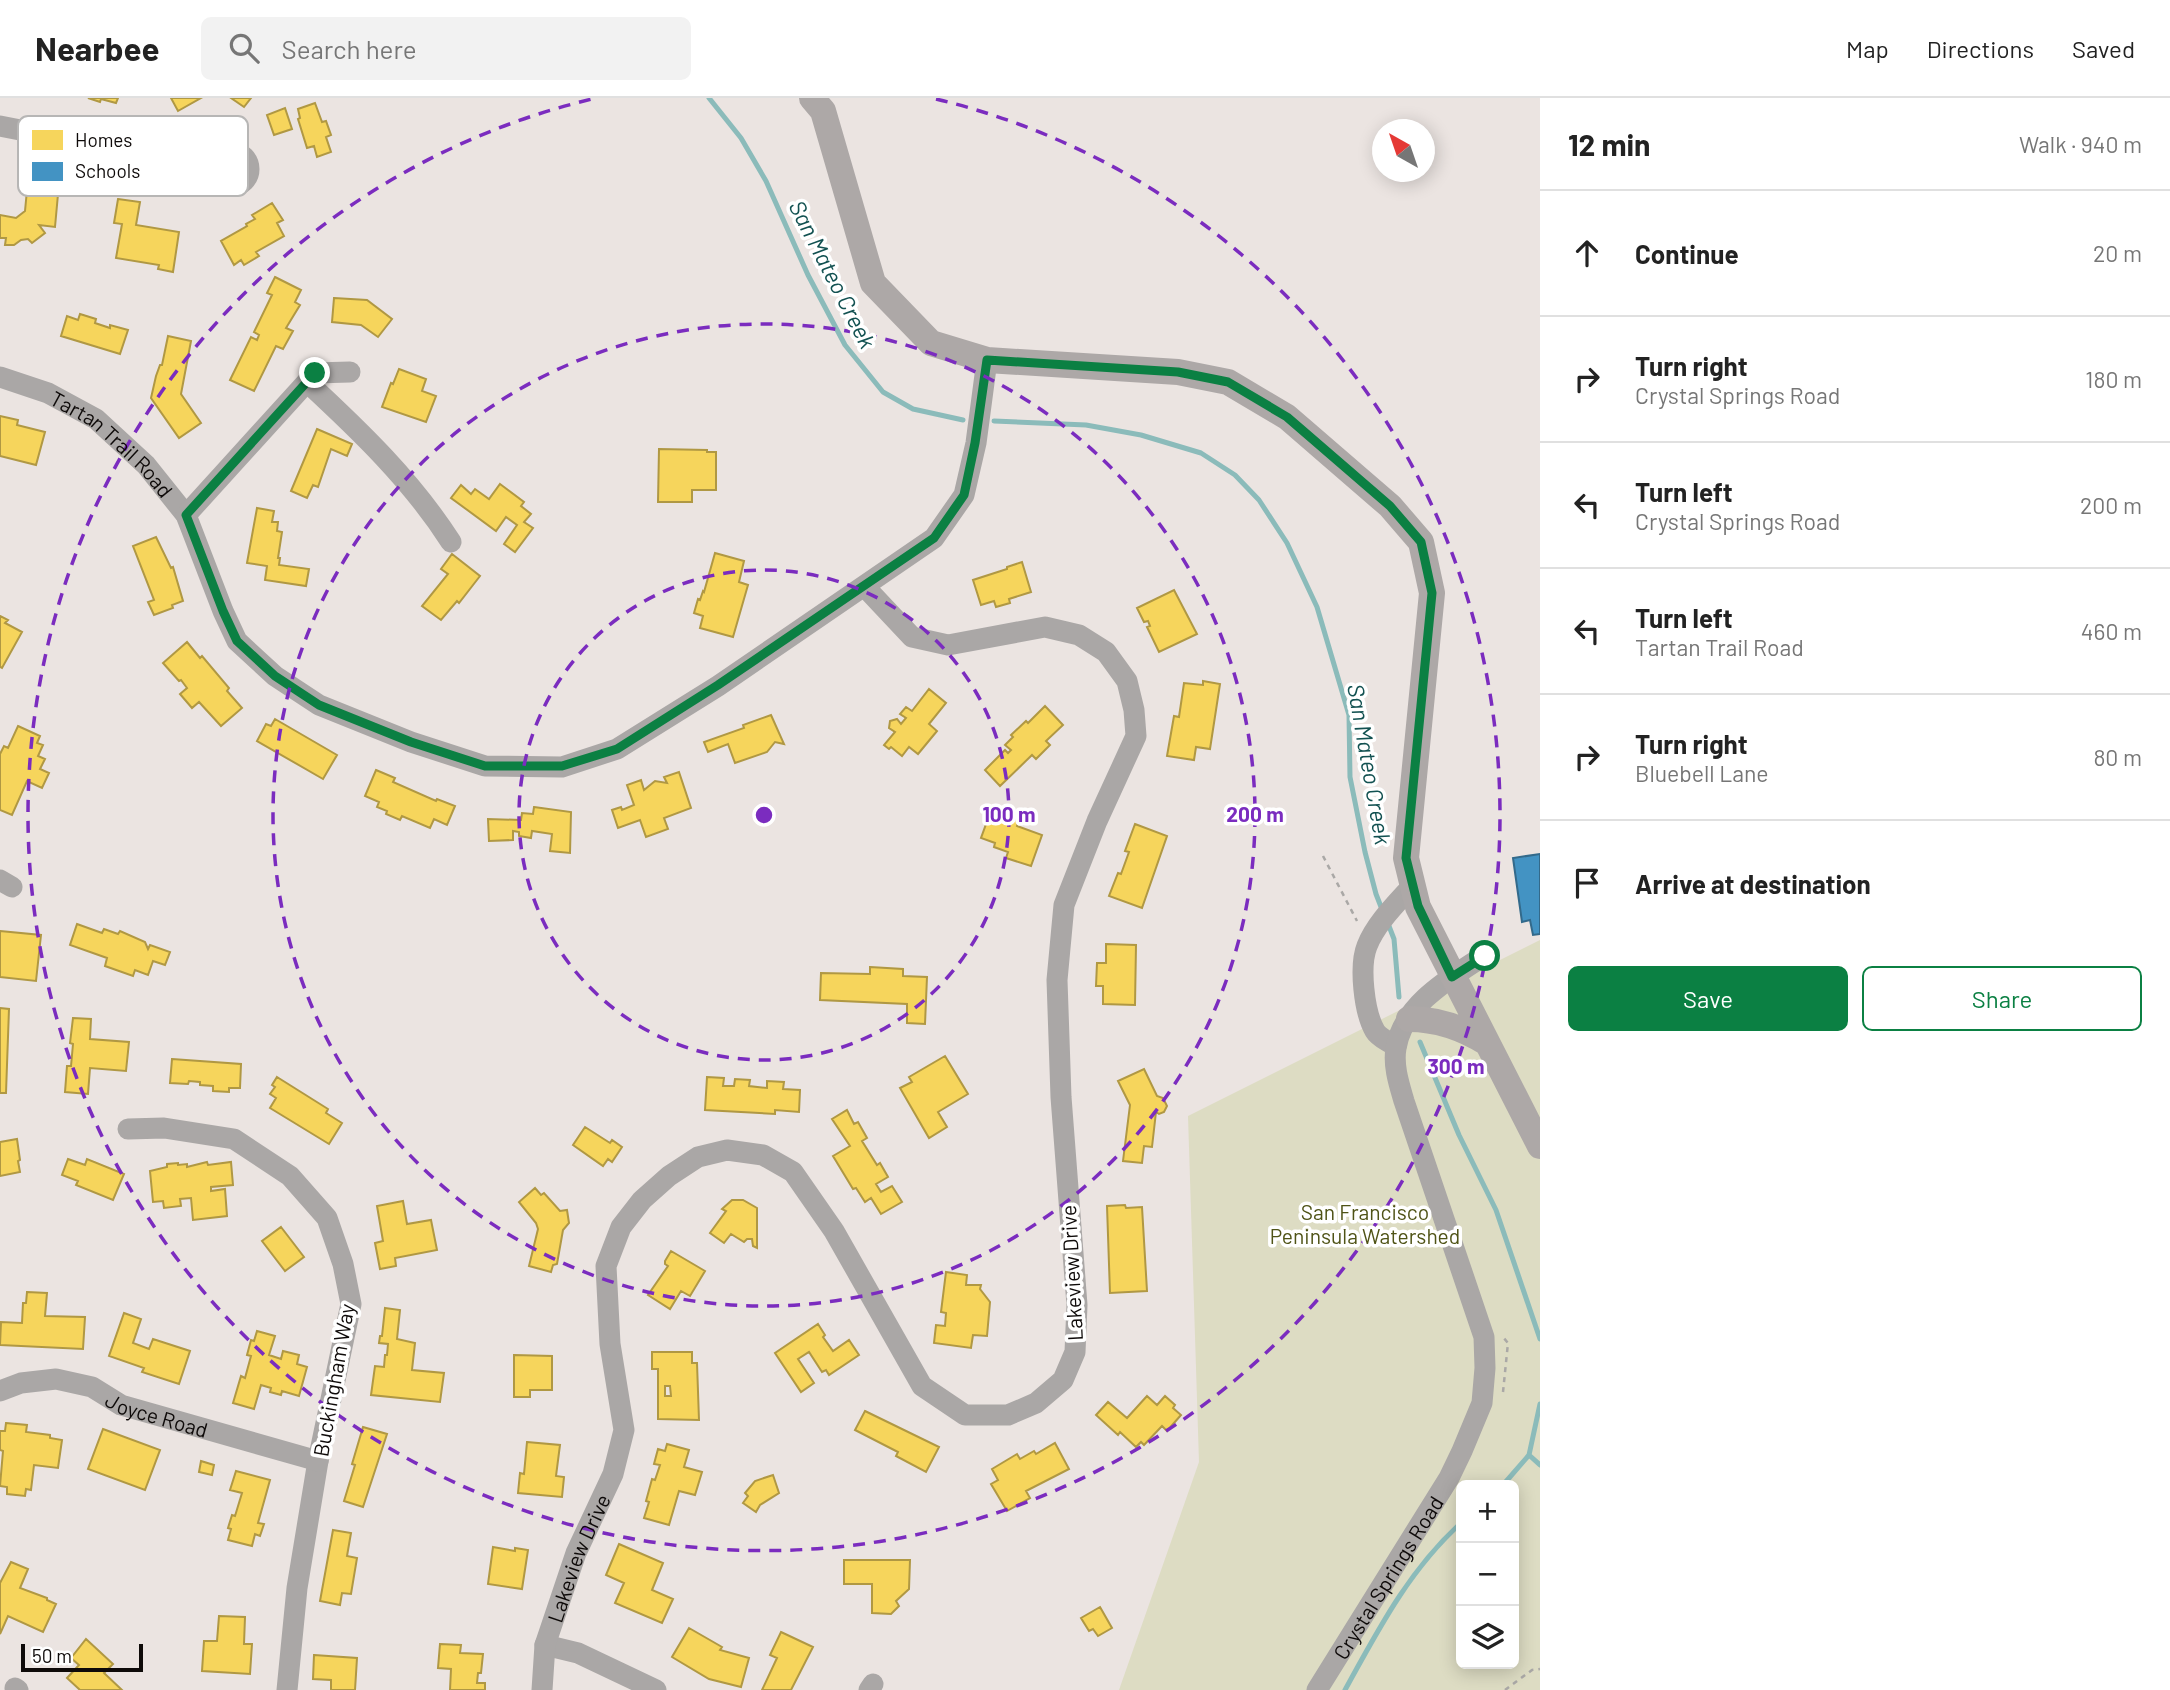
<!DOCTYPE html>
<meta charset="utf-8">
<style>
body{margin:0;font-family:Barlow,sans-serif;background:#f2f2f2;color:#222}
.controls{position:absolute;right:21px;bottom:21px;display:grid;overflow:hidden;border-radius:10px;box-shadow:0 4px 18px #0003}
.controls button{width:63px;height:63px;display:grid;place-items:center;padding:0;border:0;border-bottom:2px solid #e0e0e0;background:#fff;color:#222;font:35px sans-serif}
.compass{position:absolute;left:1372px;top:21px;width:63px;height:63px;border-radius:50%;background:#fff;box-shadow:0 4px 18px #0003;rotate:320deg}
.scale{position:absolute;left:21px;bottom:18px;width:122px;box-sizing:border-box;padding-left:7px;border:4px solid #0e0a09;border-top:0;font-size:19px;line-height:24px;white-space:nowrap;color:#0e0a09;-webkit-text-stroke:5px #fff;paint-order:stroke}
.stop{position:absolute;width:21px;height:21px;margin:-16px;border:5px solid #0b8043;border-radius:50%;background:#fff}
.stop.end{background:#0b8043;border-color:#fff;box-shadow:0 2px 7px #0008}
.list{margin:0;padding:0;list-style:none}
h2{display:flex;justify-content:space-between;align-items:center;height:91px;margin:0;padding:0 28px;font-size:30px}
h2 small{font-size:23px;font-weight:400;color:#767676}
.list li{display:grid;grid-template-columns:46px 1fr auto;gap:21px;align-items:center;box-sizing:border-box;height:126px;padding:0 28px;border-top:2px solid #e0e0e0}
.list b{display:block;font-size:26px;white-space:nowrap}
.list p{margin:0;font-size:23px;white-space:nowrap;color:#767676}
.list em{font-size:23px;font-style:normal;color:#767676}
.actions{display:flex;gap:14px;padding:21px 28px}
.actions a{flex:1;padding:16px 0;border:2px solid #0b8043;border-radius:10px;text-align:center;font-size:24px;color:#0b8043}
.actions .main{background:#0b8043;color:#fff}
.icon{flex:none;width:38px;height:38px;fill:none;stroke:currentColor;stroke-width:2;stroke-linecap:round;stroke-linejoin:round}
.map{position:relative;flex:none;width:1540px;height:1592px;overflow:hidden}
header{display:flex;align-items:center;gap:42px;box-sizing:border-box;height:98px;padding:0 35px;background:#fff;border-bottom:2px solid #e0e0e0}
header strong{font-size:33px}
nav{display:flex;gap:38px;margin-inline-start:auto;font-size:24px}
.search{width:490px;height:63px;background:#f2f2f2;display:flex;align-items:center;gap:18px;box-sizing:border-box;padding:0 24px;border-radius:10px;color:#767676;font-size:26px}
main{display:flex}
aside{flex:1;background:#fff}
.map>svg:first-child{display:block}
.green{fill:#dddcc3;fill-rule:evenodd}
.homes{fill:#f6d55c;stroke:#b09843;stroke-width:2;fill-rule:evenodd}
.schools{fill:#4393c3;stroke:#336a8b;stroke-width:2}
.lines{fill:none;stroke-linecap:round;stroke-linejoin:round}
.stream{stroke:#8bbbba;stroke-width:5}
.path{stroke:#aaa8a6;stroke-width:2.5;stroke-dasharray:5 5;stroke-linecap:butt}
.minor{stroke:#aaa7a6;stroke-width:21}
.major{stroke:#ada8a7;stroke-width:26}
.route{stroke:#0b8043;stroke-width:9}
.ring{fill:none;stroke:#7b2cbf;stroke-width:3.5;stroke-dasharray:12 9}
.labels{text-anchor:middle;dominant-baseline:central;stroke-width:7;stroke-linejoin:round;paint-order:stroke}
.street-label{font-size:21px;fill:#0e0a09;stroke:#fff}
.park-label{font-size:21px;fill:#4f5316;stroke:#fff}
.water-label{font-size:23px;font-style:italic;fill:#125151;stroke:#fff}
.key{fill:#fff;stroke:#b7b6b5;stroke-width:2}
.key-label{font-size:19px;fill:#0e0a09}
.centre{fill:#7b2cbf;stroke:#fff;stroke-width:3.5}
.ring-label{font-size:21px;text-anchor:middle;font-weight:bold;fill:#7b2cbf;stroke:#fff;stroke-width:7;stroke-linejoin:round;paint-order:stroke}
</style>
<header>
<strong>Nearbee</strong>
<div class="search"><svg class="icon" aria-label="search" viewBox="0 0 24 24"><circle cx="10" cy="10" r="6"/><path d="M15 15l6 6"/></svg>Search here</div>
<nav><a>Map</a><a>Directions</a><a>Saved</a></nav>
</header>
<main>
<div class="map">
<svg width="1540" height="1592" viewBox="0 0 1540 1592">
<rect width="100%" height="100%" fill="#ebe4e1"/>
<path class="green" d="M1540,842V1592H1119L1199,1364L1188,1018ZM1461,1387H1514V1566H1461Z"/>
<path class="homes" d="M88,0H118L116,5L101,1L100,4Z
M171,0H201L178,13Z
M231,0H251L244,9Z
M315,5L322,24L326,23L331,37L326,39L331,54L317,59L314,48L307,50L298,21L300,20L298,11Z
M285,10L292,31L274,37L267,17Z
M27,92L58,96L55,129L39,127L45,135L32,145L28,141L21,142L14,147H5L6,140H0V117L16,120L25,113Z
M118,101L140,104L136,127L179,134L173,174L158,171L159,167L116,160L122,126L114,125Z
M272,105L283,122L277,125L284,138L256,154L259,158L244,167L241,162L234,167L221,143L247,128L246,126L255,121L252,117Z
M275,179L301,192L295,204L300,207L286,230L293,233L283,251L276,248L254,293L230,282L251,239L257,242L259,237L254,234L272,197L267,195Z
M334,200L367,202L392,221L378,239L361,227L332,224Z
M80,216L96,221L95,225L110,230V227L128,232L120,256L61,238L67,218L78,222Z
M168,238L191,243L181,296L201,325L179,340L151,300L156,278L160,267H162Z
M399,271L426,281L422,293L436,298L426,324L382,309L391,285L393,286Z
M0,318L18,322L17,327L45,334L36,367L0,358Z
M317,331L352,346L347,358L331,351L318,389L313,387L307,400L291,393Z
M659,351L707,352V354H716V392H692V404H658Z
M500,386L524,404L521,408L531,416L524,424L533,430L515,454L504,446L517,427L506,419L496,433L451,400L461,387L471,396L475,391L489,401Z
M257,410L274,413L272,424H278L277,433L282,434L278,460H280L279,467L309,471L306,488L265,482L267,468L247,465Z
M156,439L171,470L173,469L183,503L172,507L173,510L154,517L148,504L154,502L133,448Z
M715,455L744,463L739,484L748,487L733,539L700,530L703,518L694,515L698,501L700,502L703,493L704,494Z
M452,456L480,478L459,505L457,503L441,522L422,508L448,476L441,471Z
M1022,464L1031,494L1009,501L1010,505L996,509L994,503L981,507L973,482L1007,471V469Z
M1174,492L1197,536L1159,554L1147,529L1150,528L1148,523L1144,524L1137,510Z
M0,518L8,522L5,525L22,534L2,570L0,569Z
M187,544L200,560L202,558L229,590L227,593L242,610L221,628L199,604L192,610L180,596L187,590L181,582L179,583L163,565Z
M1203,583L1220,586L1210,651L1196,649L1194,662L1167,658L1174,618L1179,619L1184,585L1203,587Z
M929,591L946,605L929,626L937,633L918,656L909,649L902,658L891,649L889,651L884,647L895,634L889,630L890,623L897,621L901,626L906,620L900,616L906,609L912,613Z
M1045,608L1063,627L1046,643L1050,647L1036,661L1032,657L1000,688L985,672L1005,652L1008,655L1011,652L1005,647L1013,639L1011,637L1026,623L1028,625Z
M771,617L784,646L775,644L767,654L735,665L728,646L708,654L704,644L744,630L743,627Z
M275,621L337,657L323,681L257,643L266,626L271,628Z
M18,628L40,638L37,645L43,647L38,658L45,661L40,671L49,675L42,690L27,683L12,717L0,712V656L4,648L8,650Z
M376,672L395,680L393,684L436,703L437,701L455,708L447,727L434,721L430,730L402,718L400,722L386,716L387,713L377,709L379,704L365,698Z
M679,674L691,710L664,720L668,731L646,739L640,722L618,730L612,712L621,709L622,712L634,707L627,687L641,682L644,692L655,683L667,685L664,679Z
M534,709L571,714L570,755L550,753L552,736L532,733L531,740L519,738V734L513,733V742L489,743L488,721L521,722L522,715L533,716Z
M1006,717L1019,721L1017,728L1042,737L1031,768L1006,760L1008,754L994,749L995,745L981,740L989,718L1004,723Z
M1135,726L1167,738L1142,810L1109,798L1118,775L1121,776L1129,754L1125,753Z
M77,826L102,835L104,831L118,836L120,833L145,844L148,851L150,847L170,854L165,867L153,863L148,877L135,872L133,878L105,868L107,860L70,847Z
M0,833L41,837L36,883L0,879Z
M1106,846L1136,847L1135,907L1103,906V888H1096L1097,865H1106Z
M870,869L903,871V878L927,879L925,926L907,925V906L820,902L821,875L870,876Z
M0,910L9,911L6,995H0Z
M73,920L91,921L90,941L129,944L126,973L90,970L88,996L65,994L67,968H71L73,946L70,945Z
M945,958L968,996L938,1014L947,1029L929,1040L900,990L912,984L909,979Z
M172,961L241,966L240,990H229V994L213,993V988L200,987V984L189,983L188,986L170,985Z
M1144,971L1157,998L1163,1000L1167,1008L1164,1014L1159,1016L1156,1014L1152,1049L1144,1048L1142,1065L1123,1063L1130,1007L1118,983Z
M277,979L328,1011L326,1015L342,1025L329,1046L270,1010L276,1000L270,996L275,989L272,987Z
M707,979L724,980L723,988H734L735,981L750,982L749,988L767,990V983L784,984L783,991L800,992L799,1014L775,1012V1016L705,1012Z
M847,1012L854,1026L858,1024L867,1040L862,1043L877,1067L880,1065L888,1079L876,1086L881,1094L892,1088L902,1104L881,1116L871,1100L865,1104L856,1090L853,1091L833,1058L850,1048L832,1021Z
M585,1029L610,1045L612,1042L622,1049L612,1064L608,1061L603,1068L573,1047Z
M17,1041L20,1062L18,1063L20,1074L0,1078V1044Z
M68,1061L85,1067L87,1061L124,1076L113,1102L76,1087L78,1083L62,1077Z
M207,1064L208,1067L231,1064L233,1087L211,1089V1093L225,1091L227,1118L193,1122L191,1100L180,1101L181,1108L164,1110L163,1103L153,1104L150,1073L167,1069V1066L178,1065V1067L187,1066V1069Z
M535,1090L541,1097L544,1095L560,1113L567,1112L569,1125L563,1132L557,1166L553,1167L551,1174L529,1168L538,1131L536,1125L519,1104Z
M732,1102H743L757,1110V1150L753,1148L752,1141H747L744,1144L731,1136L724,1145L710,1135L726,1113L722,1111Z
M403,1103L407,1126L431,1122L437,1152L395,1160L396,1168L380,1171L375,1145L383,1143L377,1108Z
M1125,1107L1126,1110L1142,1109L1147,1193L1110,1195L1107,1108Z
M281,1129L304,1159L285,1173L262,1143Z
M671,1153L705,1173L690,1198L681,1193L670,1211L648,1197L668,1168L665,1166V1163Z
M946,1174L967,1177L966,1187H981L980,1191L990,1204L987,1238L973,1237L971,1250L934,1245L936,1227L945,1228L946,1215L941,1214Z
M27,1194L47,1195L45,1218L85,1219L83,1251L0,1247L1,1224L22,1225L23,1205H26Z
M385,1210L400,1212L397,1241L415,1245L412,1272L444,1275L440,1304L371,1297L375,1268L384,1269L385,1257H387L388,1246L379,1245L380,1238H382Z
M124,1215L141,1221L133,1245L149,1251L153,1241L190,1253L179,1286L142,1274L144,1270L109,1258Z
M818,1226L825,1237L823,1239L833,1253L849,1242L859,1257L829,1277L826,1272L822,1274L809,1254L798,1261L814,1285L801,1294L775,1255Z
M257,1233L275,1238L269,1257L281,1261L283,1253L299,1257L297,1266L307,1269L299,1298L282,1293L281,1297L270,1294L271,1290L261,1287L254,1311L233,1305L241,1278L245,1280L251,1258L247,1257L251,1242L254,1243Z
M652,1254H692V1265H697L699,1322L658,1321V1271H652ZM665,1288H670L671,1298H665Z
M514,1257L552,1258V1292H530V1299H514Z
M1147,1298L1157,1307L1165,1298L1175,1307L1173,1310L1181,1317L1167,1333L1162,1328L1144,1347L1141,1344L1136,1349L1120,1334L1118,1337L1096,1317L1108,1304L1127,1320Z
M865,1313L939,1349L926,1374L896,1358L898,1354L855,1332Z
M6,1325L27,1327L26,1334L50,1337V1340L62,1342L58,1370L34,1367L31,1392L26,1391L25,1398L7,1396V1389L0,1388L3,1353L0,1352V1333H5Z
M363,1329L387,1336L363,1409L344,1403L355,1367L352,1366Z
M103,1331L160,1352L145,1392L88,1371Z
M527,1344L560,1347L556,1378L564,1379L562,1399L518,1395L520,1375L524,1376Z
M1055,1345L1069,1371L1026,1393L1030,1400L1007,1413L991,1386L998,1382L992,1371L1017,1356L1020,1361L1034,1353L1036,1356Z
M667,1346L689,1352L684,1369L702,1374L695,1397L679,1393L669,1427L644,1420L649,1404L646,1403L652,1381L655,1382L660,1367L654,1366L658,1351L665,1353Z
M201,1363L214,1367L212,1377L199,1374Z
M236,1373L270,1382L258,1425L264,1426L260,1438L255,1436L252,1448L228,1442L231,1431L228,1430L232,1417L235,1418L242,1395L230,1392Z
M773,1377L779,1395L760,1407L756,1414L743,1405L748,1398L745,1395L755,1383Z
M333,1432L351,1435L347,1458L357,1460L351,1496L342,1495L340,1507L320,1503Z
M619,1446L663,1465L652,1492L673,1501L662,1525L615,1505L624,1485L606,1477Z
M493,1449L515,1453V1450L528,1452L522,1491L488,1486Z
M844,1462H910L909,1491L896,1503L899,1508L891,1516L872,1515V1486H844Z
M11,1464L28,1471L20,1490L47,1500V1502L56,1506L43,1534L8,1518L0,1536V1485Z
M1100,1509L1112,1530L1098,1538L1093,1531L1089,1533L1081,1520Z
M219,1518L245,1519L244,1546H252L250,1576L202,1573L204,1543H217Z
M689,1530L722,1549L720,1552L749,1560L741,1589L709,1581L672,1559Z
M781,1534L813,1549L791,1592H762L777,1560L770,1557Z
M86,1541L113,1566L104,1575L122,1592H80L67,1580L79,1567L71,1560Z
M440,1546L461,1547L460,1555L483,1556L481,1575H478L477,1585H485V1592H450L451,1571L438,1570Z
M314,1557L357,1560L355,1592H331V1582L313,1581Z"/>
<path class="schools" d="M1540,756V836L1533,837L1530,822L1522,824L1513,760Z"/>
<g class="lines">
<path class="stream" d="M709,0L741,40L766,83L808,177L845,247L883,294L913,311L963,322
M994,323L1086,327L1141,337L1201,355L1235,377L1259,402L1287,445L1317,509L1349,617L1350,679L1365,754L1376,796L1383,814
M1387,823L1394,841L1399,899
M1420,944L1459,1037L1496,1112L1540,1241
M1529,1357L1540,1367
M1503,1387L1529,1357L1540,1306
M1345,1592C1378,1532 1409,1472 1461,1425"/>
<path class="path" d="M1323,758L1357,823
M1503,1294L1508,1245L1503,1239
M1505,1592L1532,1572L1540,1571"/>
<g class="minor">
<path d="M0,28L215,70"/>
<circle cx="232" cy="71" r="17"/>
<path id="s1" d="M0,279L48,295L96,321L146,367L186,417L223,513L237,543L275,578L319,607L411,644L485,668L562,669L617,651L718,588L934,440L964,397L976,345L987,262"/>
<path d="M307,284C360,333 412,383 451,444"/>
<path d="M186,417L315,275L350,274"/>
<path d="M0,782L12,789"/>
<path d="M1396,949C1390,944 1379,940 1375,933C1364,914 1359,868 1367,848C1376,825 1397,805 1413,787"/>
<path d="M128,1031L164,1030L234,1041L290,1078L327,1120L343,1166L351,1206L318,1363L297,1490L287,1592"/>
<path id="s2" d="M0,1293L21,1285L56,1281L92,1289L121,1307L318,1363"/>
<path d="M545,1547L578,1555L656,1592"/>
<path d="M15,1590L18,1592"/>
<path id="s3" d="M542,1592L545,1547L576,1455L613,1376L624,1332L610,1246L606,1168L621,1129L642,1102L669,1078L698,1059L727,1052L763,1057L793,1074L834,1133L922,1288L965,1317H1008L1036,1305L1063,1282L1075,1254L1077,1207L1061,999L1057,882L1064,807L1097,723L1136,638L1134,612L1127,583L1106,554L1079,537L1045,529L948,547L912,539L865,489"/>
<path d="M869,1592L873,1586"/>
<path id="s4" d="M1317,1592L1449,1380L1462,1353L1482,1305L1485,1270L1484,1239L1404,1003C1399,986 1393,968 1396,950C1403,906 1452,879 1485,857"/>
</g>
<path class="major" d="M812,0L823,13L873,185L931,245L987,262L1178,274L1228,284L1287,319L1390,408L1421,444L1432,495L1406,760L1418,809L1540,1048
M1409,921C1438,921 1463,930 1487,945"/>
</g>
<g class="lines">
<path class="route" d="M315,275L186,417L223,513L237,543L275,578L319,607L411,644L485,668H562L617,651L718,587L934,440L964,397L975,345L987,262L1178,274L1228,284L1287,319L1390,408L1421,444L1432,495L1406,760L1418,808L1452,879L1485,858"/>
</g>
<g class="ring">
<circle cx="764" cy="717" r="245"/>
<circle cx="764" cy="717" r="491"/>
<path d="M936 1A736 736 0 1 1 592 1"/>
</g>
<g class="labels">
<g class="street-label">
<text stroke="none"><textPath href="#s1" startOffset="133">Tartan Trail Road</textPath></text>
<text transform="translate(1071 1175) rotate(-93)">Lakeview Drive</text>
<text transform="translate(333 1282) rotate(-80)">Buckingham Way</text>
<text stroke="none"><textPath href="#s2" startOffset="166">Joyce Road</textPath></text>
<text stroke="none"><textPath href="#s3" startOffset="138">Lakeview Drive</textPath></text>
<text stroke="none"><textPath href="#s4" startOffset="133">Crystal Springs Road</textPath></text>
</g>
<g class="park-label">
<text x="1365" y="1113">San Francisco<tspan x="1365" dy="24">Peninsula Watershed</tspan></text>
</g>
<g class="water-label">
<text transform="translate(833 176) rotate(63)">San Mateo Creek</text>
<text transform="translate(1370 666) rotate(80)">San Mateo Creek</text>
</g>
</g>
<rect x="18" y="18" width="230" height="80" rx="10" class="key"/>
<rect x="32" y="32" width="31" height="20" fill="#f6d55c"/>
<rect x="32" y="64" width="31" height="19" fill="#4393c3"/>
<g class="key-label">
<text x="75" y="49">Homes</text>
<text x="75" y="80">Schools</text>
</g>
<circle cx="764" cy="717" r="10" class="centre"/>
<g class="ring-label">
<text x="1009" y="724">100 m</text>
<text x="1255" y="724">200 m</text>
<text x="1456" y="976">300 m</text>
</g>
</svg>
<div class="controls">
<button>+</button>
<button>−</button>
<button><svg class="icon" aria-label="layers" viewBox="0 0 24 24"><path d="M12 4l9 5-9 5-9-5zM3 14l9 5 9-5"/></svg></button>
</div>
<svg class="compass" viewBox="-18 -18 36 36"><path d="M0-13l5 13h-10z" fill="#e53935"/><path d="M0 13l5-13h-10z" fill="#767676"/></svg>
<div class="scale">50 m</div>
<div class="stop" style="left:1485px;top:858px"></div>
<div class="stop end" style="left:315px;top:275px"></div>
</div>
<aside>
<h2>12 min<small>Walk · 940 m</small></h2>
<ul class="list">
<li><svg class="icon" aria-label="ahead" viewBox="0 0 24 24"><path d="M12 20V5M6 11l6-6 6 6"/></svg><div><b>Continue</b></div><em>20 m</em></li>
<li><svg class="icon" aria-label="right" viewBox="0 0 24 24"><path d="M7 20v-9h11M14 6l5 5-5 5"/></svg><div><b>Turn right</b><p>Crystal Springs Road</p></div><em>180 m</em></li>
<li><svg class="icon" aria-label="left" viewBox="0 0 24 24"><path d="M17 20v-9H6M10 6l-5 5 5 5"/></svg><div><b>Turn left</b><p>Crystal Springs Road</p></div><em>200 m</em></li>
<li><svg class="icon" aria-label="left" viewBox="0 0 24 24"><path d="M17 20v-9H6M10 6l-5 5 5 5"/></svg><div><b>Turn left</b><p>Tartan Trail Road</p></div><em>460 m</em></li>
<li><svg class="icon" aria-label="right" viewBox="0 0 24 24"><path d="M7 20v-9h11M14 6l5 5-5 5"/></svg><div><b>Turn right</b><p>Bluebell Lane</p></div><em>80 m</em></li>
<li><svg class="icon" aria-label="arrive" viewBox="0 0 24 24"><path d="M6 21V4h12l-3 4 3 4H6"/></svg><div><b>Arrive at destination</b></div></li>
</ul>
<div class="actions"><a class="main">Save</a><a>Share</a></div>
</aside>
</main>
